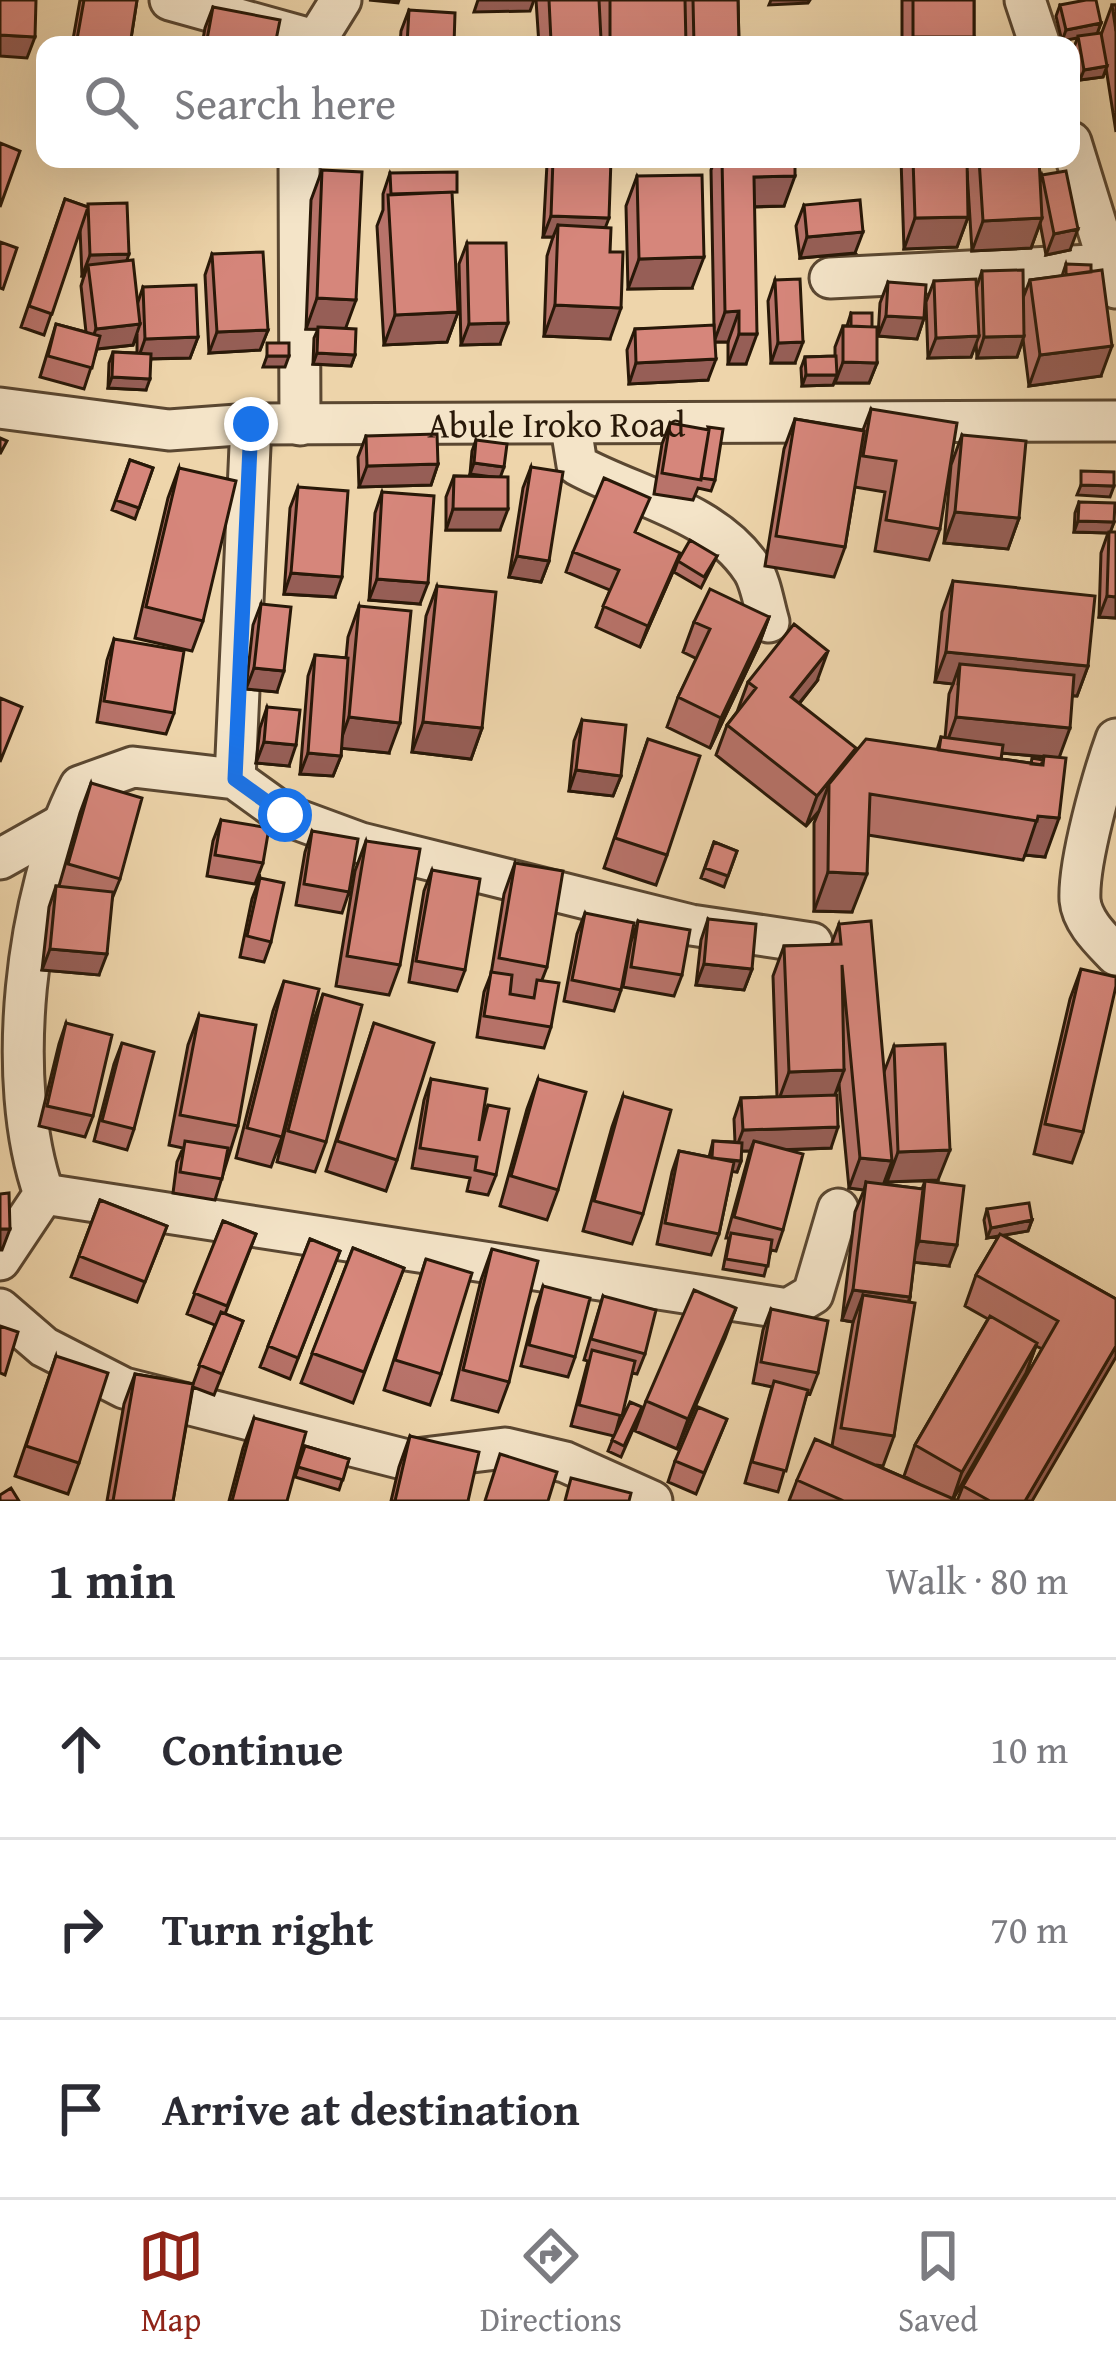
<!DOCTYPE html>
<meta charset="utf-8">
<style>
body{margin:0;font-family:"Gentium Book Plus",serif;background:#f2f2f3;color:#2b2b33}
.stop{position:absolute;width:36px;height:36px;margin:-27px;border:9px solid #1a73e8;border-radius:50%;background:#fff}
.stop.end{background:#1a73e8;border-color:#fff;box-shadow:0 3px 12px #0008}
.list{margin:0;padding:0;list-style:none}
h2{display:flex;justify-content:space-between;align-items:center;height:156px;margin:0;padding:0 48px;font-size:51px}
h2 small{font-size:39px;font-weight:400;color:#7c7c81}
.list li{display:grid;grid-template-columns:78px 1fr auto;gap:36px;align-items:center;box-sizing:border-box;height:180px;padding:0 48px;border-top:3px solid #e1e1e2}
.list b{display:block;font-size:45px;white-space:nowrap}
.list em{font-size:39px;font-style:normal;color:#7c7c81}
.icon{flex:none;width:66px;height:66px;fill:none;stroke:currentColor;stroke-width:2;stroke-linecap:round;stroke-linejoin:round}
.map{position:relative;flex:none;width:1116px;height:1501px;overflow:hidden}
.search{position:absolute;background:#fff;box-shadow:0 12px 48px #0002;left:36px;right:36px;top:36px;height:132px;display:flex;align-items:center;gap:30px;box-sizing:border-box;padding:0 42px;border-radius:24px;color:#7c7c81;font-size:45px}
.sheet{height:696px;background:#fff}
nav{display:flex;justify-content:space-around;align-items:center;box-sizing:border-box;height:168px;border-top:3px solid #e1e1e2;background:#fff;font-size:33px;color:#7c7c81}
nav a{display:grid;justify-items:center;gap:6px}
nav .on{color:#8f2418}
.map>svg:first-child{display:block}
.lines{fill:none;stroke-linecap:round;stroke-linejoin:round}
.minor-casing{stroke:#5a4731;stroke-width:45}
.minor{stroke:#f4e4c8;stroke-width:39}
.wall{fill:#b8736a;stroke:#281808;stroke-width:3;fill-rule:evenodd}
.shaded-wall{fill:#965e56;stroke:#281808;stroke-width:3}
.building{fill:#d6867b;stroke:#281808;stroke-width:3}
.route{stroke:#1a73e8;stroke-width:15}
.labels{text-anchor:middle;dominant-baseline:central;stroke-width:10;stroke-linejoin:round;paint-order:stroke}
.street-label{font-size:36px;fill:#281808;stroke:#f4e4c8}
</style>
<div class="map">
<svg width="1116" height="1501" viewBox="0 0 1116 1501">
<rect width="100%" height="100%" fill="#eed5ab"/>
<filter id="stains"><feTurbulence type="fractalNoise" baseFrequency=".00167" numOctaves="4"/><feColorMatrix values="0 0 0 0 .2 0 0 0 0 .09 0 0 0 0 .02 0 0 0 .5 -.17"/></filter>
<radialGradient id="worn" r=".72"><stop offset=".6" stop-color="#630" stop-opacity="0"/><stop offset="1" stop-color="#630" stop-opacity=".3"/></radialGradient>
<g class="lines">
<defs>
<g id="minor">
<path d="M170,0L314,40"/>
<path d="M1025,0L1040,45"/>
<path d="M313,45L341,0"/>
<path d="M1071,142L1116,288"/>
<path d="M299,159L300,425"/>
<path d="M830,278L1111,264"/>
<path id="s1" d="M0,408L169,430L251,424L1116,421"/>
<path d="M571,427L577,465C633,496 714,511 752,569C761,582 764,606 769,622"/>
<path d="M1116,739C1103,775 1078,862 1080,900C1082,922 1102,940 1116,955"/>
<path d="M235,779L251,424"/>
<path d="M0,859L59,826"/>
<path d="M44,1194L788,1309L813,1294L838,1209"/>
<path d="M0,1260L44,1194C4,1081 25,893 80,786L133,767L235,779L285,815L361,843L691,925L812,943"/>
<path d="M0,1309L44,1347L124,1388L407,1460L505,1448L565,1462L652,1501"/>
</g>
</defs>
<use href="#minor" class="minor-casing"/>
<use href="#minor" class="minor"/>
</g>
<path class="wall" d="M80,0H137L130,45H72Z
M536,0H738L739,45H539Z
M902,0H974V37L971,45H902Z
M1060,5L1101,23L1097,33L1101,35L1112,5H1116V132L1106,68L1103,77L1080,80L1074,47L1078,37L1062,41L1056,16Z
M213,7L275,45H202L205,28Z
M409,10L454,45H400L401,31Z
M548,159H611L605,228L610,339L544,336L547,256L553,237H543L547,164Z
M715,159H795L784,206L754,207L746,364H728V342H715L708,380L629,384L627,350L635,329L714,327L711,170Z
M901,159H1039L1040,182L1042,175L1070,250L1046,255L1040,223L1031,248L972,251L967,171L968,217L957,247L904,249Z
M322,170L345,328L355,355L351,366L313,364L314,338L318,329H306L311,200Z
M390,173L458,312L447,342L384,345L377,226L383,210V194Z
M637,176L692,288L628,289L626,206Z
M65,199L87,207L127,261L138,302L143,287L198,337L190,358L151,359L146,390L108,388L109,363L113,352L137,353V334L133,345L97,349L84,389L40,377L56,324L86,332L81,286L84,276H82L80,229L44,335L21,327Z
M804,205L855,253L800,258L796,226Z
M467,243L500,344L461,345L459,264Z
M212,254L268,330L260,350L209,353L205,275Z
M1066,264L1101,376L1029,386L1023,339L1017,357L977,358L976,343L971,357L928,358L926,302L934,281L977,286L982,271L1023,298L1030,280L1062,276Z
M775,280L795,363H771L768,301Z
M888,282L924,318L917,339L878,336L880,303Z
M851,313L872,327L877,363L869,383H835V379L833,385L802,386L801,368L805,357L835,356V347L843,326H847Z
M871,409L940,529L929,560L875,551L885,492L855,487L845,547L834,577L765,566L784,449L795,419L863,430Z
M670,423L715,480L711,491L698,488L693,500L654,494L662,444Z
M962,435L1019,518L1008,549L944,543L951,465Z
M366,436L438,464L431,485L359,487L358,457Z
M476,440L500,477V530H446V497L454,476L494,477L470,474L472,451Z
M130,460L153,468L135,519L112,510Z
M531,467L549,561L541,582L509,577L523,488Z
M179,468L203,621L192,651L135,638L168,498Z
M298,487L335,597L284,594L290,508Z
M382,492L420,604L369,600L375,513Z
M1079,502L1114,522L1110,532L1116,618L1099,617L1101,553L1108,533L1074,532L1075,513Z
M636,533L672,574L640,647L596,627L610,590L566,572L573,552Z
M717,556L701,588L674,572L678,561Z
M953,581L1088,666L1077,696H1072L1059,758L1045,857L1025,855L1023,860L868,835L852,912L814,911V823L819,811L806,826L716,755L727,725L737,712L748,682L817,681L799,704L853,754L937,750L941,737L945,738L949,694L953,684L935,682L942,612ZM1002,753L1044,757L1043,760L1030,763L1001,759Z
M437,586L482,728L471,759L412,752L426,616Z
M261,604L277,692L246,689L253,625Z
M359,606L389,753L341,748V756L333,776L300,774L308,676L315,655L346,658L348,637Z
M769,617L758,647L710,748L667,727L678,697L697,659L683,652L694,622Z
M114,639L174,713L166,734L97,722L107,660Z
M267,707L289,766L256,763L260,728Z
M582,720L621,776L613,796L569,791L574,741Z
M648,739L667,855L656,885L604,868Z
M91,783L120,879L112,899L99,975L42,970L49,907L56,886H59L80,813Z
M221,820L263,863L255,884L207,876L213,841Z
M312,831L349,892L342,913L296,905L305,852Z
M366,841L400,965L389,995L336,986L355,871Z
M714,842L737,851L724,887L701,878Z
M515,863L547,967L542,980L551,1027L544,1048L477,1037L484,992L491,974L504,894Z
M432,870L465,970L457,991L409,982L424,891Z
M260,878L271,942L264,962L240,957L252,899Z
M585,913L621,990L614,1011L564,1001L577,934Z
M708,919L752,969L744,990L696,985L701,940Z
M638,921L682,975L674,996L623,987L631,942Z
M839,924L884,1072L894,1046L938,1180L887,1182V1177L884,1184L922,1189L925,1181L949,1266L914,1262L894,1436L883,1466L876,1465L919,1484L904,1476L915,1445L988,1319L965,1306L976,1275L999,1236L987,1238L984,1220L987,1209L1032,1220L1028,1231L1003,1235L1116,1299L1032,1501H789L797,1480L832,1446L853,1322L842,1320L855,1212L864,1190L849,1188L839,1084L835,1095L831,1148L785,1150L783,1230L776,1251L771,1250L764,1276L723,1269L729,1238H726L750,1151H741V1161L737,1172L732,1171L719,1234L711,1255L657,1244L672,1172L679,1151L709,1157L713,1141L735,1142L734,1119L741,1098L777,1097L773,976L784,946L831,945ZM1036,1346L1042,1349L963,1486L957,1501L953,1499L1026,1373Z
M1081,969L1083,1132L1072,1163L1034,1154L1070,999Z
M284,981L282,1137L271,1167L236,1158L273,1011Z
M323,994L326,1142L315,1172L277,1162L312,1025Z
M199,1015L238,1126L215,1200L173,1193L177,1162L183,1148L169,1145L188,1045Z
M66,1023L93,1116L85,1137L39,1126L59,1044Z
M374,1023L397,1160L386,1191L326,1171Z
M122,1043L134,1129L127,1150L94,1141L114,1064Z
M431,1079L481,1124L488,1105L496,1175L488,1195L467,1191L470,1178L412,1168L424,1100Z
M538,1079L558,1190L547,1220L500,1206L527,1109Z
M623,1096L643,1214L632,1244L583,1231L612,1127Z
M100,1200L167,1226L137,1302L71,1277Z
M223,1221L256,1234L225,1314L243,1321L214,1395L193,1387L173,1501H107L124,1404L135,1374L193,1384L215,1325L187,1314Z
M310,1239L340,1251L290,1379L260,1367Z
M353,1248L404,1268L353,1403L301,1383Z
M492,1249L509,1382L498,1412L452,1400L481,1280Z
M426,1259L441,1374L430,1405L384,1390Z
M543,1286L575,1357L568,1377L521,1366L536,1307Z
M603,1296L645,1354L637,1374L632,1373L616,1431L638,1418L621,1457L608,1451L614,1436L571,1426L588,1361L584,1360Z
M736,1308L677,1449L635,1431L646,1401Z
M771,1309L818,1373L810,1394L807,1393L778,1492L745,1483L772,1387L753,1383L763,1330Z
M56,1356L79,1463L68,1494L15,1476Z
M254,1418L287,1501H229L243,1448Z
M727,1419L696,1494L668,1482L675,1461Z
M410,1436L468,1501H391L399,1467Z
M305,1446L349,1459L339,1490L295,1477Z"/>
<path class="shaded-wall" d="M369,0H399L398,3Z
M478,0H534L530,11L474,12Z
M771,0H810L808,3L769,5Z
M1101,23L1097,34L1062,41L1066,30Z
M0,35L35,37L27,58L0,56Z
M913,37H974L971,45H910Z
M601,39L599,45H550L551,41Z
M1107,66L1103,77L1080,80L1084,70Z
M814,159H871L868,166H812Z
M795,176L784,206L742,207L754,177Z
M551,216L609,218L601,239L558,225L553,237H543Z
M968,217L957,247L904,249L915,218Z
M1042,218L1031,248L972,251L983,221Z
M1078,229L1070,250L1046,255L1054,234Z
M863,232L855,253L800,258L807,237Z
M129,254L122,275L88,265L84,276H82L90,255Z
M704,257L692,288L628,289L639,259Z
M317,298L356,300L345,330L306,329Z
M555,305L621,308L610,339L544,336Z
M739,311L728,342H714L725,312Z
M458,312L447,342L384,345L395,315Z
M886,316L924,318L917,339L878,336Z
M508,323L500,344L461,345L469,324Z
M140,324L133,345L88,350L96,329Z
M268,330L260,350L209,353L217,332Z
M739,334H757L746,364H728Z
M979,336L971,357L928,358L936,338Z
M1024,336L1017,357L977,358L984,337Z
M198,337L190,358L138,359L145,339Z
M803,342L795,363H771L778,343Z
M1112,346L1101,376L1029,386L1040,355Z
M317,353L355,355L351,366L313,364Z
M267,356H289L285,367H263Z
M716,359L708,380L629,384L636,363Z
M843,362L877,363L869,383H835Z
M806,375H837L833,385L802,386Z
M112,377L150,379L146,390L108,388Z
M474,463L504,467L500,478L470,474Z
M438,464L431,485L359,487L367,466Z
M1081,485L1114,486L1110,497L1077,495Z
M453,509H508L500,530H446Z
M955,512L1019,518L1008,549L944,543Z
M1078,521L1114,522L1110,533L1074,532Z
M680,553L672,574L640,647L648,626Z
M517,556L549,561L541,582L509,577Z
M291,573L342,577L335,597L284,594Z
M377,579L428,583L420,604L369,600Z
M1107,596L1116,597V618L1099,617Z
M769,617L758,647L710,748L721,718Z
M828,651L817,681L780,727L791,697Z
M946,652L1088,666L1077,696L958,684L960,664L953,684L935,682Z
M254,668L284,671L277,692L246,689Z
M349,717L400,723L389,753L338,748Z
M956,717L1070,728L1059,758L945,748Z
M423,722L482,728L471,759L412,752Z
M264,742L296,745L289,766L256,763Z
M856,748L845,779L829,784L819,811L806,826L817,796Z
M308,753L341,756L333,776L300,774Z
M576,770L621,776L613,796L569,791Z
M1038,816L1059,818L1045,857L1025,855Z
M828,872L867,874L852,912L814,911Z
M50,949L107,954L99,975L42,970Z
M704,964L752,969L744,990L696,985Z
M844,1070L833,1100L778,1102L789,1072Z
M838,1127L831,1148L751,1151L754,1141L750,1151H735L743,1130Z
M950,1150L938,1180L887,1182L898,1152Z
M860,1158L892,1161L881,1191L866,1182L864,1190L849,1188Z
M712,1159L741,1161L737,1172L708,1170Z
M1032,1220L1028,1231L987,1238L991,1228Z
M0,1229H10L2,1250H0Z
M919,1241L957,1245L949,1266L911,1262Z
M853,1290L910,1297L899,1327L863,1295L853,1322L842,1320Z
M736,1308L725,1338L677,1449L688,1419Z
M1037,1343L1026,1373L952,1501L962,1472Z
M1116,1346V1357L1032,1501H1025Z"/>
<path class="building" d="M0,0H36L35,37L0,35Z
M84,0H137L130,45H76Z
M549,0H599L601,39L551,41Z
M610,0H685L686,45H610Z
M693,0H738L739,45H694Z
M913,0H974V37H913Z
M1086,0H1096L1101,23L1066,30L1060,5Z
M1112,5H1116V31Z
M213,7L280,20L275,45H206Z
M409,10L455,13L454,45H407Z
M1101,33L1107,66L1084,70L1078,36Z
M0,143L20,151L0,207Z
M553,159H611L609,218L551,216Z
M722,159H795V176L754,177L757,334H739V311L725,312Z
M913,159H967L968,217L915,218Z
M979,159H1039L1042,218L983,221Z
M322,170L362,172L356,300L317,298Z
M1066,171L1078,229L1054,234L1042,175Z
M457,172V192L391,194L390,173Z
M702,175L704,257L639,259L637,176Z
M452,192L458,312L395,315L388,195Z
M65,199L88,207L52,314L29,306Z
M860,200L863,232L807,237L804,205Z
M127,203L129,254L90,255L88,204Z
M558,225L611,228L610,252H623L621,308L555,305Z
M0,242L17,248L3,289L0,288Z
M467,243H506L508,323L469,324Z
M263,252L268,330L217,332L212,254Z
M133,260L140,324L96,329L88,265Z
M1066,264L1091,265V272L1066,275Z
M1023,270L1024,336L984,337L982,271Z
M1102,270L1112,346L1040,355L1030,280Z
M800,279L803,342L778,343L775,280Z
M976,279L979,336L936,338L934,281Z
M888,282L926,285L924,318L886,316Z
M196,285L198,337L145,339L143,287Z
M851,313H872V327L851,326Z
M56,324L100,336L92,368L48,356Z
M714,325L716,359L636,363L635,329Z
M843,326L877,327V363L843,362Z
M318,327L356,329L355,355L317,353Z
M267,343H289V356H267Z
M113,352L151,354L150,379L112,377Z
M836,356L837,375H806L805,357Z
M871,409L957,423L940,529L886,520L896,461L863,456Z
M795,419L864,431L845,547L776,536Z
M670,423L709,430L701,480L662,473Z
M708,427L723,429L715,480L701,478L709,430Z
M437,434L438,464L367,466L366,436Z
M962,435L1026,441L1019,518L955,512Z
M0,438L7,441L0,454Z
M476,440L507,444L504,467L474,463Z
M130,460L153,468L139,508L116,500Z
M531,467L563,472L549,561L517,556Z
M179,468L236,481L203,621L146,607Z
M1081,471L1114,472V486L1081,485Z
M454,476L508,477V509H453Z
M604,478L650,498L635,532L680,553L648,626L603,606L619,570L573,552Z
M298,487L348,491L342,577L291,573Z
M382,492L434,496L428,583L377,579Z
M1079,502L1115,503L1114,522L1078,521Z
M1109,532H1116V597L1107,596Z
M690,540L717,556L704,577L678,561Z
M953,581L1095,596L1088,666L946,652Z
M437,586L496,592L482,728L423,722Z
M710,589L769,617L721,718L678,697L710,629L694,622Z
M261,604L291,607L284,671L254,668Z
M359,606L411,611L400,723L349,717Z
M794,624L828,651L791,697L856,748L817,796L727,725L756,688L748,682Z
M114,639L184,651L174,713L104,701Z
M315,655L348,658L341,756L308,753Z
M960,664L1074,675L1070,728L956,717Z
M0,698L22,707L0,762Z
M267,707L300,710L296,745L264,742Z
M582,720L626,725L621,776L576,770Z
M941,737L1003,745L1001,759L939,750Z
M648,739L700,756L667,855L615,838Z
M866,739L1043,765L1044,756L1066,758L1059,818L1038,816L1037,821L870,794L867,874L828,872L829,784Z
M1032,758L1043,760L1041,765L1031,764Z
M91,783L142,798L120,879L68,864Z
M221,820L269,828L263,863L215,855Z
M312,831L358,839L349,892L304,884Z
M366,841L420,849L400,965L347,956Z
M714,842L737,851L728,876L705,868Z
M515,863L563,871L547,967L499,958Z
M432,870L480,879L465,970L416,961Z
M260,878L284,883L271,942L247,936Z
M56,886L113,892L107,954L50,949Z
M585,913L634,923L621,990L572,980Z
M708,919L756,924L752,969L704,964Z
M638,921L690,930L682,975L631,967Z
M871,921L892,1161L860,1158L842,965L844,1070L789,1072L784,946L841,944L839,924Z
M1081,969L1116,977V986L1083,1132L1045,1124Z
M491,972L512,975L510,994L534,998L537,980L559,983L551,1027L484,1016Z
M284,981L319,989L282,1137L247,1128Z
M323,994L362,1005L326,1142L288,1131Z
M199,1015L256,1025L238,1126L180,1115Z
M66,1023L112,1035L93,1116L47,1106Z
M374,1023L434,1043L397,1160L337,1141Z
M122,1043L154,1052L134,1129L102,1121Z
M945,1044L950,1150L898,1152L894,1046Z
M431,1079L487,1089L479,1141L488,1105L509,1109L496,1175L475,1170L477,1157L420,1148Z
M538,1079L586,1092L558,1190L511,1176Z
M837,1095L838,1127L743,1130L741,1098Z
M623,1096L671,1110L643,1214L594,1201Z
M185,1141L228,1148L222,1179L180,1172Z
M713,1141L742,1143L741,1161L712,1158Z
M754,1141L803,1154L783,1230L734,1217Z
M679,1151L734,1162L719,1234L665,1223Z
M925,1181L964,1186L957,1245L919,1241Z
M866,1182L923,1189L910,1297L853,1290Z
M9,1193L10,1229H0V1194Z
M100,1200L167,1226L145,1282L79,1256Z
M1029,1203L1032,1220L991,1228L987,1209Z
M223,1221L256,1234L227,1306L194,1293Z
M731,1233L772,1240L768,1266L726,1259Z
M1000,1234L1116,1299V1346L1025,1501H990L963,1486L1058,1321L976,1275Z
M310,1239L340,1251L298,1358L268,1346Z
M353,1248L404,1268L364,1372L312,1353Z
M492,1249L538,1261L509,1382L463,1370Z
M426,1259L472,1273L441,1374L395,1360Z
M543,1286L590,1298L575,1357L529,1345Z
M694,1290L736,1308L688,1419L646,1401Z
M863,1295L915,1303L894,1436L841,1428Z
M603,1296L656,1310L645,1354L591,1339Z
M771,1309L828,1321L818,1373L761,1362Z
M221,1312L243,1321L222,1374L199,1365Z
M990,1316L1037,1343L962,1472L915,1445Z
M0,1326L18,1332L5,1375L0,1373Z
M592,1350L635,1361L622,1416L579,1405Z
M56,1356L108,1373L79,1463L26,1446Z
M135,1374L193,1384L173,1501H113Z
M774,1381L808,1390L786,1471L752,1462Z
M630,1402L642,1407L624,1446L612,1440Z
M698,1407L727,1419L704,1473L675,1461Z
M254,1418L306,1432L287,1501H232Z
M410,1436L479,1452L468,1501H395Z
M815,1439L958,1501H844L797,1480Z
M305,1446L349,1459L343,1480L298,1467Z
M500,1454L557,1472L548,1501H485Z
M571,1478L631,1493L629,1501H565Z
M11,1488L19,1501H0V1495Z"/>
<g class="lines">
<path class="route" d="M251,424L235,779L285,815"/>
</g>
<g class="labels">
<g class="street-label">
<text stroke="none"><textPath href="#s1" startOffset="558">Abule Iroko Road</textPath></text>
</g>
</g>
<rect width="100%" height="100%" filter="url(#stains)"/>
<rect width="100%" height="100%" fill="url(#worn)"/>
</svg>
<div class="stop" style="left:285px;top:815px"></div>
<div class="stop end" style="left:251px;top:424px"></div>
<div class="search"><svg class="icon" aria-label="search" viewBox="0 0 24 24"><circle cx="10" cy="10" r="6"/><path d="M15 15l6 6"/></svg>Search here</div>
</div>
<section class="sheet">
<h2>1 min<small>Walk · 80 m</small></h2>
<ul class="list">
<li><svg class="icon" aria-label="ahead" viewBox="0 0 24 24"><path d="M12 20V5M6 11l6-6 6 6"/></svg><div><b>Continue</b></div><em>10 m</em></li>
<li><svg class="icon" aria-label="right" viewBox="0 0 24 24"><path d="M7 20v-9h11M14 6l5 5-5 5"/></svg><div><b>Turn right</b></div><em>70 m</em></li>
<li><svg class="icon" aria-label="arrive" viewBox="0 0 24 24"><path d="M6 21V4h12l-3 4 3 4H6"/></svg><div><b>Arrive at destination</b></div></li>
</ul>
</section>
<nav>
<a class="on"><svg class="icon" aria-label="map" viewBox="0 0 24 24"><path d="M3 6l6-2 6 2 6-2v14l-6 2-6-2-6 2zM9 4v14M15 6v14"/></svg>Map</a>
<a><svg class="icon" aria-label="directions" viewBox="0 0 24 24"><path d="M12 3l9 9-9 9-9-9zM9 14v-3h6M13 9l2 2-2 2"/></svg>Directions</a>
<a><svg class="icon" aria-label="saved" viewBox="0 0 24 24"><path d="M7 4h10v16l-5-4-5 4z"/></svg>Saved</a>
</nav>
